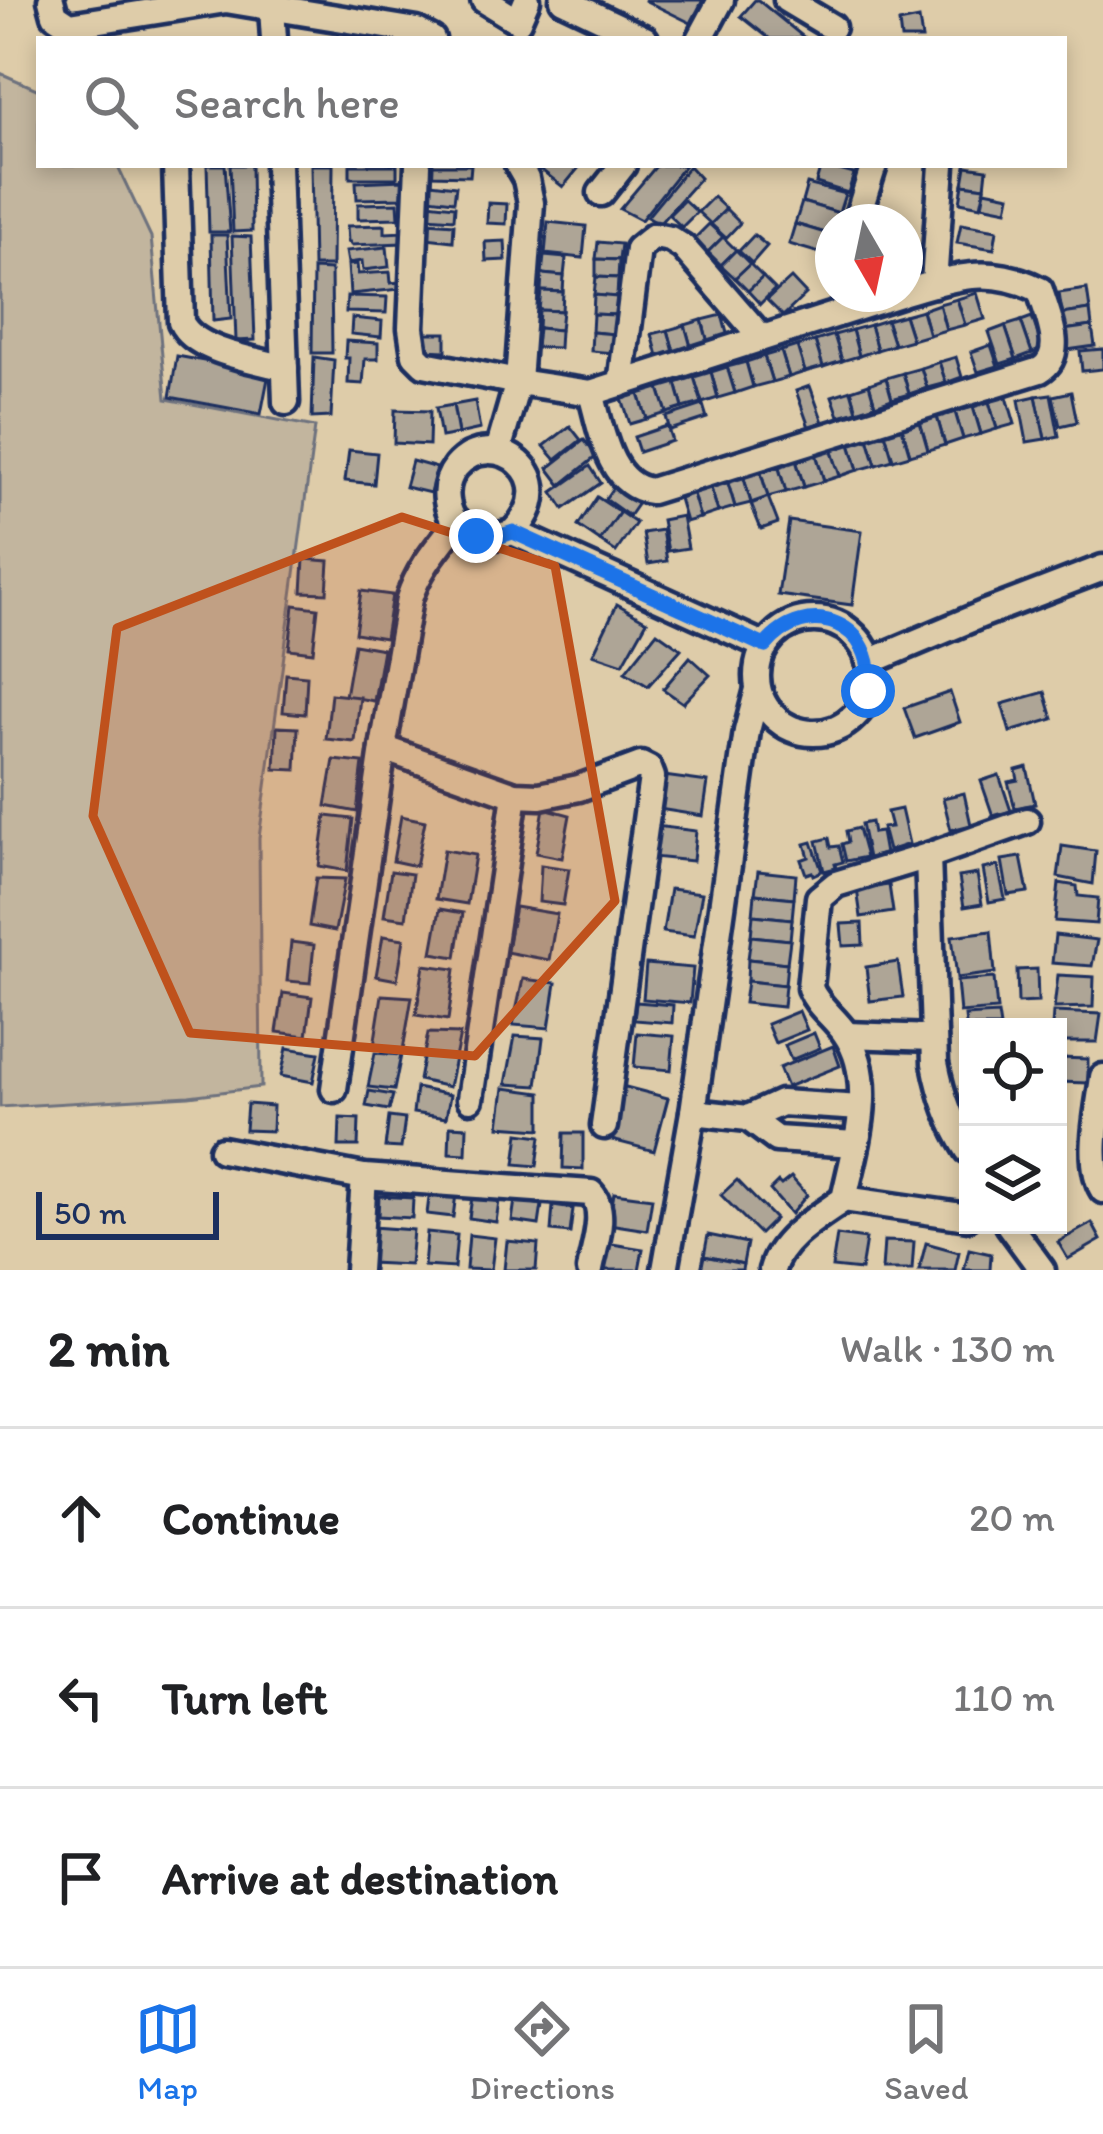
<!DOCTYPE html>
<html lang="en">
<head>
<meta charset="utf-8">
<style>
	:root { --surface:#fff; --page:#f6f6f6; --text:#202124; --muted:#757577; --line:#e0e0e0; --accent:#1a73e8 }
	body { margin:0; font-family:Itim,sans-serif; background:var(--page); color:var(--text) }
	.controls { position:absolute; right:36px; bottom:36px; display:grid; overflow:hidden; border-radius:0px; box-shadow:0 6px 18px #0003 }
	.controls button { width:108px; height:108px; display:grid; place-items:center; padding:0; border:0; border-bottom:3px solid var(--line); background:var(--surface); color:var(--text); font:60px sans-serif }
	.compass { position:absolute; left:815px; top:204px; width:108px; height:108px; border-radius:50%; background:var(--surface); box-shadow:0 6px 18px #0003; rotate:171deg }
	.scale { position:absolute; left:36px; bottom:30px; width:183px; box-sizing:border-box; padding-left:12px; border:6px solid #1b2f5e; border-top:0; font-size:33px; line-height:42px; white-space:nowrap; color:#1b2f5e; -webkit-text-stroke:9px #decca9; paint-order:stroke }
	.stop { position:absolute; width:36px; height:36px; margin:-27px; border:9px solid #1a73e8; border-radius:50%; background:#fff }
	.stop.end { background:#1a73e8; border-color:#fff; box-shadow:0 3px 12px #0008 }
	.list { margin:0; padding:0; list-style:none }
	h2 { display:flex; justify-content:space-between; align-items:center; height:156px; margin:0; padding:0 48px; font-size:51px }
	h2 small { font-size:39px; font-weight:400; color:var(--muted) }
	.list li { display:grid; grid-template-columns:78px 1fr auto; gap:36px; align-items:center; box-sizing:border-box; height:180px; padding:0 48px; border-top:3px solid var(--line) }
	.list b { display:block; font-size:45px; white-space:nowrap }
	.list em { font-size:39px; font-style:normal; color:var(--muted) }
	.icon { flex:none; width:66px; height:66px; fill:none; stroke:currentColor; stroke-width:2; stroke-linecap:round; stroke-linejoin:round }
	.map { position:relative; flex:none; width:1103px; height:1270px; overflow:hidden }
	.search { position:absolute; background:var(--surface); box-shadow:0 6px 18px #0003; left:36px; right:36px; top:36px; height:132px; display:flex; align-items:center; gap:30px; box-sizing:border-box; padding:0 42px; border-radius:0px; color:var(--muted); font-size:45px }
	.sheet { height:696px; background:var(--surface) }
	nav { display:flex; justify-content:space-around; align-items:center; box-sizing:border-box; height:168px; border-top:3px solid var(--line); background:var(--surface); font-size:33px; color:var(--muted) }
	nav a { display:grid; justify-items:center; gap:6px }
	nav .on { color:var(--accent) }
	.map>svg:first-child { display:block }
</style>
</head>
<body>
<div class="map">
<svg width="1103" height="1270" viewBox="0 0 1103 1270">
	<rect width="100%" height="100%" fill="#decca9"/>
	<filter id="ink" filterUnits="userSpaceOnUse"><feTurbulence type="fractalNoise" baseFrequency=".00833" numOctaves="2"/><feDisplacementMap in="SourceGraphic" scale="24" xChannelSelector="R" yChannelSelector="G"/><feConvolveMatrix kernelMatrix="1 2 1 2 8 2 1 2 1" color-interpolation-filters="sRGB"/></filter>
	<g filter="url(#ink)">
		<polygon fill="#c2b59e" stroke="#6e727e" stroke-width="3" points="0,73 39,90 39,165 117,165 151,237 166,399 315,427 259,838 261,1087 189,1096 0,1107"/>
		<g fill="#aea596" stroke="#1b2f5e" stroke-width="3">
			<polygon points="644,0 703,0 691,23"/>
			<polygon points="755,0 758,0 806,39 770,39 741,16"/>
			<polygon points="919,19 922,39 901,39 899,23"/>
			<polygon points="207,165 225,165 230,232 209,232"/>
			<polygon points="230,165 251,165 252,231 233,232"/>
			<polygon points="311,165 333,165 332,266 313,266"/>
			<rect x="350" y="165" width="47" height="13"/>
			<polygon points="432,165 471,165 470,176 432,175"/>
			<polygon points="535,165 581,165 563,187"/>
			<polygon points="657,165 685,165 641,220 620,209"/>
			<polygon points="821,165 854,174 848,193 816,183"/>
			<polygon points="689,166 700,178 659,224 647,217"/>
			<polygon points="966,166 987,169 985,187 963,184"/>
			<polygon points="403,180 403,198 357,199 356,182"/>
			<polygon points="431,183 456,186 454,201 429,198"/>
			<polygon points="807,184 845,194 839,213 802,202"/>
			<polygon points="963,184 985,187 981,206 960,202"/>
			<polygon points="985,190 1010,195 1007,210 982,205"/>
			<polygon points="713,197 726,209 711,224 698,212"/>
			<polygon points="684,200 697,212 682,227 669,215"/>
			<polygon points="802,202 839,213 836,222 833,222 832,235 795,224"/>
			<polygon points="398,203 399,218 358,219 358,204"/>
			<polygon points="428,203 455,206 454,219 427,217"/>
			<polygon points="488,203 507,204 506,224 487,223"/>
			<polygon points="726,209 740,223 726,238 711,224"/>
			<polygon points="427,222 454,224 453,241 426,238"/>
			<polygon points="548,222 586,226 583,258 545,254"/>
			<polygon points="709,224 723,237 708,252 694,239"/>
			<polygon points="795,224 832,235 826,255 789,244"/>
			<polygon points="961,224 997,230 994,249 957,243"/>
			<polygon points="385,225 385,233 404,232 404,243 351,245 350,242 348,242 347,226"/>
			<polygon points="211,235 227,235 231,319 213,321"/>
			<polygon points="754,235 767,246 752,263 739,251"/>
			<polygon points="232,236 251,237 255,340 236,341"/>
			<polygon points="723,237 736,250 721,265 708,252"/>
			<polygon points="505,241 506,260 486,261 485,242"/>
			<polygon points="598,242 621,244 619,260 596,259"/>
			<polygon points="387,247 389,267 363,270 362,261 348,263 346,251"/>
			<polygon points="736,250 750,264 735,278 721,265"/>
			<polygon points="544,256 566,258 564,276 542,274"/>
			<polygon points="596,259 619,260 618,278 596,277"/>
			<polygon points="357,264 358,274 390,272 391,283 400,282 401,289 350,294 348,265"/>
			<polygon points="750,264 763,277 748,291 735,278"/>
			<polygon points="313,269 331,270 332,353 312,353"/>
			<polygon points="542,274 564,276 563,292 541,291"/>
			<polygon points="596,277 618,278 617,297 594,295"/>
			<polygon points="763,277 775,289 760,304 748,291"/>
			<polygon points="791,278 806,294 783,316 767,300"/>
			<polygon points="1087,289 1090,310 1062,314 1059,293"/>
			<polygon points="541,291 563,292 562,311 539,310"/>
			<polygon points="977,293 985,319 965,325 957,299"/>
			<polygon points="594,295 617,297 616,315 593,314"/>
			<polygon points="347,296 387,297 386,313 346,312"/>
			<polygon points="957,299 965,325 946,330 939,304"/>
			<polygon points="939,304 946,330 929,335 922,310"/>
			<polygon points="539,310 562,311 560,330 538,328"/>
			<polygon points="922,310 929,335 912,340 904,315"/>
			<polygon points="1090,310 1092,326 1064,330 1062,314"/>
			<polygon points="593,314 616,315 615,334 592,332"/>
			<polygon points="722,315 728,337 708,343 702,320"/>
			<polygon points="904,315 912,340 894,345 886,320"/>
			<polygon points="1032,317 1043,349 1032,353 1021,321"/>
			<polygon points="352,318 382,321 381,337 351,334"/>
			<polygon points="702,320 708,343 691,347 685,325"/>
			<polygon points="886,320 894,345 877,350 870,325"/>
			<polygon points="1021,321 1032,353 1016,359 1005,326"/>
			<polygon points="685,325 691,347 674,352 668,330"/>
			<polygon points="870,325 877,350 859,356 852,330"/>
			<polygon points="1005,326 1016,359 1000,364 989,332"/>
			<polygon points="1092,326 1095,346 1067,350 1064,330"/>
			<polygon points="538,328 560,330 559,348 536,347"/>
			<polygon points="668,330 674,352 658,356 652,334"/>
			<polygon points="852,330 859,356 842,361 834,335"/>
			<polygon points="592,332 615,334 614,353 591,351"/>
			<polygon points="425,333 446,333 446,351 425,350"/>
			<polygon points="834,335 842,361 823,367 815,341"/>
			<polygon points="346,341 378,343 378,359 365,359 363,384 348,383 349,358 345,358"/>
			<polygon points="815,341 823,367 805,372 797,346"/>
			<polygon points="991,345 998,366 978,372 971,352"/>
			<polygon points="797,346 805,372 789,377 781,351"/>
			<polygon points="1103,349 1103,369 1082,371 1080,351"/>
			<polygon points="781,351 789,377 772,382 764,356"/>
			<polygon points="177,356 269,373 261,414 170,397"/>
			<polygon points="764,356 772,382 753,387 746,362"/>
			<polygon points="314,357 334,360 331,417 312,418"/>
			<polygon points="956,357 962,377 946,383 939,362"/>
			<polygon points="746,362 753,387 735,393 727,367"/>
			<polygon points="939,362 946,383 927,388 921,368"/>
			<polygon points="727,367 735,393 718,398 711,372"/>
			<polygon points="921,368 927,388 909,394 903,373"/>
			<polygon points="711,372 718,398 702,403 694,377"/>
			<polygon points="903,373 909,394 892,399 886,378"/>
			<polygon points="694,377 702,403 683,408 676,383"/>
			<polygon points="886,378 892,399 875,405 869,384"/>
			<polygon points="676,383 683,408 667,413 659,388"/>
			<polygon points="869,384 875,405 857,411 851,390"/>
			<polygon points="810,386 823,422 809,427 796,391"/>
			<polygon points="659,388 667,413 647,419 639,394"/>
			<polygon points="851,390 857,411 839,416 832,396"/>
			<polygon points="1071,392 1077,422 1060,426 1053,396"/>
			<polygon points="639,394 647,419 630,424 622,399"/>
			<polygon points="1051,394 1059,436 1045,439 1036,396"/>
			<polygon points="1036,396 1045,439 1027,442 1019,400"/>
			<polygon points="1007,397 1015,424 997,429 989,402"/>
			<polygon points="475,401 480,429 458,434 453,405"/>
			<polygon points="989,402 997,429 981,434 973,407"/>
			<polygon points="453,405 458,434 441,437 436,408"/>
			<polygon points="703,405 707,418 670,430 666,417"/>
			<polygon points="973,407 981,434 963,439 955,412"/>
			<polygon points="395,410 430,411 429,445 394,443"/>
			<polygon points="955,412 963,439 945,445 937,417"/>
			<polygon points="937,417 945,445 928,450 920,422"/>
			<polygon points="920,422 928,450 910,455 902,428"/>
			<polygon points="570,426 581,440 556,460 544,446"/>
			<polygon points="667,426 672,441 639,452 634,437"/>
			<polygon points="902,428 910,455 893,460 885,433"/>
			<polygon points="885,433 893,460 876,465 868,438"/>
			<polygon points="868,438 876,465 858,470 850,444"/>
			<polygon points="584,440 597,456 561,485 548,468"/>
			<polygon points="850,444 858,470 840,476 831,449"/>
			<polygon points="831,449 840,476 824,481 816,454"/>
			<polygon points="349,450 377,453 374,484 345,481"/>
			<polygon points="816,454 824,481 804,487 796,460"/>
			<polygon points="796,460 804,487 786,492 778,465"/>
			<polygon points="412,461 437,468 430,493 405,487"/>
			<polygon points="778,465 786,492 768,497 760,470"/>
			<polygon points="590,466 601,483 564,509 553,492"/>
			<polygon points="760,470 768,497 751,503 743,475"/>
			<polygon points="743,475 751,503 735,507 727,480"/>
			<polygon points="727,480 735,507 718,512 710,485"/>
			<polygon points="710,485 718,512 700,518 692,491"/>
			<polygon points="614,486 638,503 629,516 605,499"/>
			<polygon points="692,491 700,518 686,522 678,495"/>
			<polygon points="597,497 620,512 600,541 578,526"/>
			<polygon points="768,497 778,523 761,529 751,504"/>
			<polygon points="620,512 636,523 616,552 600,541"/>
			<polygon points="682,516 688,548 668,551 662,520"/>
			<polygon points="789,521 862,531 852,605 778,595"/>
			<polygon points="662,530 667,561 648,564 643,533"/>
			<polygon points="304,559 329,561 327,593 302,592"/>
			<polygon points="361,591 392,595 385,638 355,633"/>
			<polygon points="617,604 647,621 623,664 593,654"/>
			<polygon points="294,605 318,608 313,652 289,649"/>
			<polygon points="657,632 681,649 648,686 625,672"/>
			<polygon points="354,644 383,649 374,701 345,696"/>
			<polygon points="690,657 710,675 683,703 663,689"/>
			<polygon points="286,674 307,676 305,714 283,712"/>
			<polygon points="950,692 960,722 915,738 904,708"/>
			<polygon points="1045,692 1053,719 1010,732 1002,704"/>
			<polygon points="331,694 360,697 355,742 326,739"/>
			<polygon points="277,727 298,728 296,770 275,769"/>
			<polygon points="334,760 363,763 357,812 326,806"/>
			<polygon points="1027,767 1035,804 1015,808 1008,782 1018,780 1016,770"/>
			<polygon points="999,775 1011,811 993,816 981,781"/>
			<polygon points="664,776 708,782 703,816 659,809"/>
			<polygon points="964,793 971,825 951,830 943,798"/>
			<polygon points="544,808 570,815 562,858 536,853"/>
			<polygon points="901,809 909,844 888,851 882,828 891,827 887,812"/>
			<polygon points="326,816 353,819 347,871 319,866"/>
			<polygon points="401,816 425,821 416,866 393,861"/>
			<polygon points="871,822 873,833 881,832 885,854 868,858 861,824"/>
			<polygon points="655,826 696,831 693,861 652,857"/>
			<polygon points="858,828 866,857 846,861 842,844 848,842 846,831"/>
			<polygon points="829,838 831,847 839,846 843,862 835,864 836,868 824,871 817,841"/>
			<polygon points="812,842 822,871 813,875 812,872 806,874 801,860 809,857 805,844"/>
			<polygon points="1062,846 1096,851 1093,884 1058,877"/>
			<polygon points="444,850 475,855 467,904 436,899"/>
			<polygon points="1021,857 1028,892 1008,895 1002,860"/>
			<polygon points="541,865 569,869 563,905 539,902"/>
			<polygon points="998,866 1005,899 989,902 983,869"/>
			<polygon points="391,871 412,874 406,919 384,916"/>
			<polygon points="758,871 796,875 794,898 755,894"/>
			<polygon points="977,874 982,904 964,907 959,877"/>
			<polygon points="316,878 345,879 335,931 309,926"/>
			<polygon points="1059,883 1077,886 1078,896 1098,898 1096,924 1055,921"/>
			<polygon points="889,885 893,912 861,917 857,889"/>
			<polygon points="670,889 702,893 694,936 663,932"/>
			<polygon points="755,894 794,898 792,919 753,915"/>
			<polygon points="515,907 557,914 549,960 506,952"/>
			<polygon points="440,909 463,913 456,957 432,953"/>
			<polygon points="753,915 792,919 790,940 751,936"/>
			<polygon points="862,923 863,945 843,946 841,924"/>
			<polygon points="991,931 995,973 957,978 952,936"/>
			<polygon points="1055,935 1097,940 1092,966 1052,963"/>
			<polygon points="383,936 404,939 397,980 376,976"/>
			<polygon points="751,936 790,940 787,963 748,959"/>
			<polygon points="291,942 314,945 310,983 287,981"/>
			<polygon points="748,959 787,963 785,985 747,981"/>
			<polygon points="898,962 903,997 870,1001 866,967"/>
			<polygon points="646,964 693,968 690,1003 643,999"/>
			<polygon points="424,965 455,969 448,1020 416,1015"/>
			<polygon points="1037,969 1038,1002 1018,1003 1017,970"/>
			<polygon points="1058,975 1094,977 1093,1007 1054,1008"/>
			<polygon points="994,978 997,1010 960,1013 957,981"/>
			<polygon points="523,979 556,983 549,1028 513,1025"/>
			<polygon points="747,981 785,985 783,1007 744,1003"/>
			<polygon points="283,993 312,997 307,1036 277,1032"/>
			<polygon points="382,995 412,997 403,1050 374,1046"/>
			<polygon points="636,1002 673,1005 672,1023 634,1020"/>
			<polygon points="799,1011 807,1030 775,1043 767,1024"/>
			<polygon points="1053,1012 1101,1014 1097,1042 1058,1042 1058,1027 1052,1027"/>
			<polygon points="998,1014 1000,1027 968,1027 968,1043 965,1016"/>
			<polygon points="428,1033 460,1034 449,1087 419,1080"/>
			<polygon points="637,1033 674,1036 671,1070 634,1067"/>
			<polygon points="814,1033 820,1048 791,1060 785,1045"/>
			<polygon points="515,1036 543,1038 537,1086 506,1084"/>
			<polygon points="833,1046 840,1066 787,1087 779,1068"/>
			<polygon points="287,1048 319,1053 313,1082 281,1076"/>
			<polygon points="375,1053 401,1055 394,1090 368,1087"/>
			<polygon points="1058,1058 1088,1059 1088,1083 1058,1082"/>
			<polygon points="618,1085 668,1098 654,1151 604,1138"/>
			<polygon points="416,1088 450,1095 446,1118 413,1113"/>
			<polygon points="504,1088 541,1093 541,1129 499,1126"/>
			<polygon points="369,1091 393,1095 389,1110 366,1106"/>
			<polygon points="247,1104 273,1106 272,1131 245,1130"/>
			<polygon points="389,1117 405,1119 401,1148 385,1147"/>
			<polygon points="340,1118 359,1119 358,1146 339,1146"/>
			<polygon points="450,1126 467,1127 466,1154 449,1153"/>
			<polygon points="519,1133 541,1136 537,1166 515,1164"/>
			<polygon points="564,1133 583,1133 583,1169 563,1168"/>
			<polygon points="791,1177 807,1195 791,1214 770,1190 778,1182 781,1185"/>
			<polygon points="737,1180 775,1219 760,1234 721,1195"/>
			<polygon points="430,1190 456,1194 453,1217 427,1214"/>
			<polygon points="614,1193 652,1198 647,1230 609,1224"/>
			<polygon points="379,1196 413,1198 412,1218 378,1216"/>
			<polygon points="472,1197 499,1201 496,1222 469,1218"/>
			<polygon points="515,1200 542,1205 539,1225 512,1221"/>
			<polygon points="553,1206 573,1209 570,1233 551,1231"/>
			<polygon points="1092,1223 1101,1240 1068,1259 1058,1242"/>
			<polygon points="372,1227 413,1230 410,1265 369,1263"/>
			<polygon points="427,1232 457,1235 454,1268 424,1266"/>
			<polygon points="469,1235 495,1238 491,1270 466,1269"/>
			<polygon points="708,1235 747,1243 743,1264 704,1256"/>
			<polygon points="837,1235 866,1239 861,1270 832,1267"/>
			<polygon points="507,1241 538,1244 536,1270 504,1270"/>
			<polygon points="884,1241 914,1242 912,1270 882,1270"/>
			<polygon points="606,1243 643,1249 639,1270 602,1270"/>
			<polygon points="926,1243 959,1252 955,1270 919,1270"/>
			<polygon points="969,1249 991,1254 990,1270 964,1270"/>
			<polygon points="704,1256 743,1264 742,1270 701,1270"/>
		</g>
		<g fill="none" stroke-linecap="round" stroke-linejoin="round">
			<defs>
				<g id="minor">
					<polyline points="51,0 55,15 70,25 226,0 417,31 432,39"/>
					<polyline points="484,0 518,21 527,0"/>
					<polyline points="563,0 645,39"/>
					<polyline points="787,0 832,27"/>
					<polyline points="272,8 274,39"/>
					<polyline points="700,39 721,0"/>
					<path d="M176 165 181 322C195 352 254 359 285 368"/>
					<polyline points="278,165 286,402"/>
					<polyline points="418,165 411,328 415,355 424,364 518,382 531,203 526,179 518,165"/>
					<polyline points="601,193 623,165"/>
					<polyline points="856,222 874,165"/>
					<polyline points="934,284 942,165"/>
					<polyline points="621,384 638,249 654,236 670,239 683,247 762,338"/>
					<path d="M591 393C601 427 608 486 651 491L1040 370C1067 354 1047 315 1040 290 991 265 956 277 905 292"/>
					<polyline points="498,451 518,382 591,393 900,294"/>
					<path d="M513 532C568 476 492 424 456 467 448 477 445 488 447 501 453 537 484 542 513 532L765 646"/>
					<circle cx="814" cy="676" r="57"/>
					<polyline points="869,662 983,614 1103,568"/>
					<path d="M383 748 409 599C419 568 437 548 457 522"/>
					<path d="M928 856 935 1063C941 1095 950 1122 968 1150"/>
					<polyline points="847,1035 934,1038"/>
					<path d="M1103 1077C1099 1109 1086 1162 1103 1190"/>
					<polyline points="334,1089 383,748 515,795 540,796 579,788 641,765 649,769 652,777 604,1126"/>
					<polyline points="470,1099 515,795"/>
					<polyline points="693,1112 748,1118 776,1139 855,1144"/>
					<polyline points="748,1118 781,1103 861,1108"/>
					<path d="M222 1150 364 1177 591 1193C608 1211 594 1247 590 1270"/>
					<polyline points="844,1199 968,1217"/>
					<polyline points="1009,1225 1042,1270"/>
					<polyline points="358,1270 364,1177"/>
					<polyline points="665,1270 693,1112 747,731 758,689"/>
					<path d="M772 1270C780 1238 819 1217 844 1199 855 1148 878 1080 845 1033 834 1017 817 1006 810 988L819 898 836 884 928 856 1027 821"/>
				</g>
			</defs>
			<use href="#minor" stroke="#1b2f5e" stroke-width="33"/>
			<use href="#minor" stroke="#decca9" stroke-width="24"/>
		</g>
	</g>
	<g fill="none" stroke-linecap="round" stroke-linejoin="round" filter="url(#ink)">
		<path stroke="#1a73e8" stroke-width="15" d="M476 536 495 538 513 532 765 646C807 594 880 624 868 691"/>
	</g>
	<path fill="#bf511c" fill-opacity="0.2" stroke="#bf511c" stroke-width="9" stroke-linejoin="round" d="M402 517 555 566 615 901 475 1056 190 1033 93 816 117 628Z"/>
</svg>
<div class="controls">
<button><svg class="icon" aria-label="locate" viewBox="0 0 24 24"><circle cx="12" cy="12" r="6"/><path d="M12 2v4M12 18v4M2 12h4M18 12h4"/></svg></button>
<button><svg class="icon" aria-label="layers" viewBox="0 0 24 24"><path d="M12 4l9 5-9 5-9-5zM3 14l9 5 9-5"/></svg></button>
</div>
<svg class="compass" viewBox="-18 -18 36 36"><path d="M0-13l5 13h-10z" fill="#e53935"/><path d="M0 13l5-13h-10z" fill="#757577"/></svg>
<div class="scale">50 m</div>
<div class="stop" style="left:868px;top:691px"></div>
<div class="stop end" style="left:476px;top:536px"></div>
<div class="search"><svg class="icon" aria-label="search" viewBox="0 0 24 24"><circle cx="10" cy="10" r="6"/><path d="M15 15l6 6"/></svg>Search here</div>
</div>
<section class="sheet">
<h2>2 min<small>Walk · 130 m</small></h2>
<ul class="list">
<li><svg class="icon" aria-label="ahead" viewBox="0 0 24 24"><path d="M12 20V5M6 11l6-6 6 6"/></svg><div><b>Continue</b></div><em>20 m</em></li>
<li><svg class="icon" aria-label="left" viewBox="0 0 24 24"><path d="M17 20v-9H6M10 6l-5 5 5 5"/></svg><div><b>Turn left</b></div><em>110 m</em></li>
<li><svg class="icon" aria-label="arrive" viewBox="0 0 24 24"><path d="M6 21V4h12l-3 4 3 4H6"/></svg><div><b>Arrive at destination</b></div></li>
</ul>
</section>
<nav>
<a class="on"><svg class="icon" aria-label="map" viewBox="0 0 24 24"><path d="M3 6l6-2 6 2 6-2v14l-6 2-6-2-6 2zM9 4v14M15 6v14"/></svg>Map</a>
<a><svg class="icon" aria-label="directions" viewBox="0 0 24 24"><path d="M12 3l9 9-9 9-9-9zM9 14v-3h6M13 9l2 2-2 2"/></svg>Directions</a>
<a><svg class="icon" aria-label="saved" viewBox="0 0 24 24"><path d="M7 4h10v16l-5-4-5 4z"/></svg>Saved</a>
</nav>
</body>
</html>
